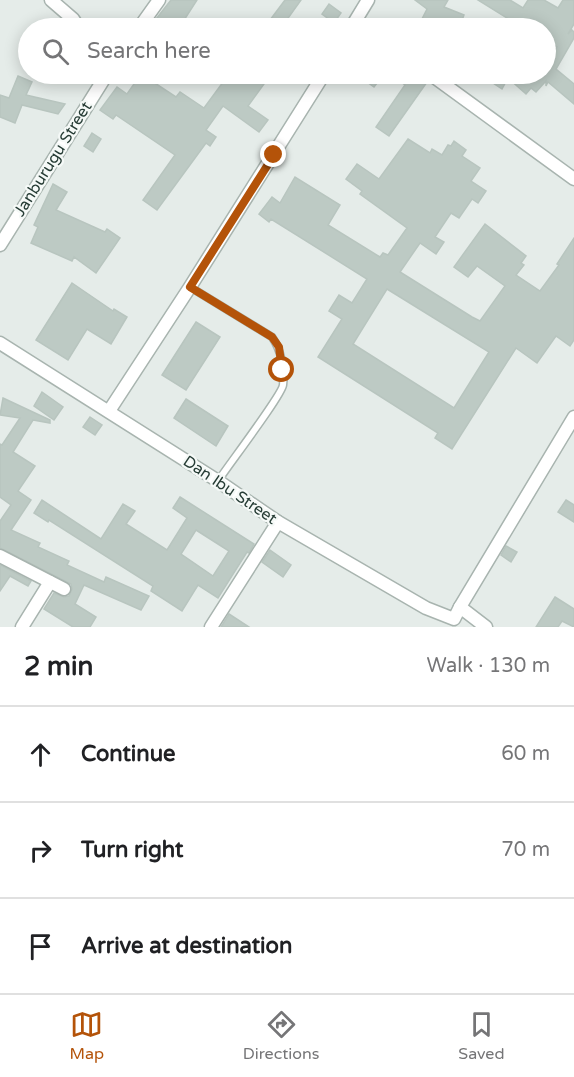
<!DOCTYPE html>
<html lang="en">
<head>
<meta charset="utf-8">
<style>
	:root { --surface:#fff; --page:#f2f2f2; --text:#202124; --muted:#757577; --line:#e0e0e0; --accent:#b45309 }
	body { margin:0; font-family:"Varela Round",sans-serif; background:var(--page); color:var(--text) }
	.stop { position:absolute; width:18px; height:18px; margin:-14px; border:4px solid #b45309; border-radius:50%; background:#fff }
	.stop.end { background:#b45309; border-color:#fff; box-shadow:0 2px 6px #0008 }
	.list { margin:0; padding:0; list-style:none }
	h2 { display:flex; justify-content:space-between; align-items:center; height:78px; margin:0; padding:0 24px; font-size:26px }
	h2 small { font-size:20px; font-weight:400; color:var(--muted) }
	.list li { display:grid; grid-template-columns:39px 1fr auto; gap:18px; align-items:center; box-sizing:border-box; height:96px; padding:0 24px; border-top:2px solid var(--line) }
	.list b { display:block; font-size:22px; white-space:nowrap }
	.list em { font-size:20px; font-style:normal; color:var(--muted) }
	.icon { flex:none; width:33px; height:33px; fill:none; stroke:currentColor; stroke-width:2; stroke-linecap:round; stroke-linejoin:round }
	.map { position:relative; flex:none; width:574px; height:627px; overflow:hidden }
	.search { position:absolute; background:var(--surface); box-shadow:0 3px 15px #0003; left:18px; right:18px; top:18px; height:66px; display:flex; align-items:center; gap:15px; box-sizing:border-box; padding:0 21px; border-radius:33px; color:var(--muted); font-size:22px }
	.sheet { height:366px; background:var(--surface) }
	nav { display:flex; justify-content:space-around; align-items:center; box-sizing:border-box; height:84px; border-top:2px solid var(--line); background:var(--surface); font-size:16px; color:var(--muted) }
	nav a { display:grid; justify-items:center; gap:3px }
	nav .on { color:var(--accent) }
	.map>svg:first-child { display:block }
</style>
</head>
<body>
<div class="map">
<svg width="574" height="627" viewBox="0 0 574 627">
	<rect width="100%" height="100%" fill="#e5ece9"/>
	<g fill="#bdcac4" stroke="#b8c5bf" stroke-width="1.5" fill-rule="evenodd">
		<polygon points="171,0 197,0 179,28 149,28"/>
		<polygon points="285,0 301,0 281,28 264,28"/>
		<polygon points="415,0 448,0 444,7 464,15 459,28 440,28 422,19 427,9"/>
		<polygon points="478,0 510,0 523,8 528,0 544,0 558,8 563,0 574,0 574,24 568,34 572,30 574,32 574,38 556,69 574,84 574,104 548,82 546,86 546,81 536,92 531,88 526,94 508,78 502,89 490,81 495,74 546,74 546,60 557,47 546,40 546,28 523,28"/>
		<polygon points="329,4 341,13 334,23 322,14"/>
		<polygon points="141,74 176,97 180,92 204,108 229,74 249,74 264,84 248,106 268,120 259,132 223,106 206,130 216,137 210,146 206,143 157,210 143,200 175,155 116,115 113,119 100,110 117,87 127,94"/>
		<polygon points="356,74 384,74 374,87"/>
		<polygon points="390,74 419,74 427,82 389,136 376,127 405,85"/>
		<polygon points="18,76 32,82 26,95 65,104 58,114 22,105 15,123 0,117 0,95 9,98"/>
		<polygon points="92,133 101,139 93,152 84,146"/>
		<path d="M408 139 430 153 432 149 442 155 448 145 451 146 454 141 466 150 462 156 480 168 471 181 486 191 478 203 472 199 459 218 451 213 435 237 444 242 436 254 420 243 400 272 472 317 480 321 505 286 477 266 468 277 454 267 485 224 526 256 521 263 524 265 516 275 540 291 559 265 557 264 574 238V340L570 346 556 336 537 363 516 348 452 449 435 438 438 433 318 357 342 319 329 311 339 295 352 303 367 279 271 219 269 222 259 214 272 197 280 203 295 177 340 205 328 225 380 257 383 253 388 255 407 228 360 194 362 191 346 179 357 164 379 179ZM387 289 489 352 454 408 353 344Z"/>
		<polygon points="53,184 67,192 56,210 105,232 107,229 120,238 96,273 74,257 72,261 31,243 38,227 34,225"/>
		<polygon points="72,283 113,311 114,309 127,317 111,344 87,329 68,360 36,340"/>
		<polygon points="196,322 220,337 186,390 162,375"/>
		<polygon points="42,392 63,407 54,420 34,406"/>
		<polygon points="3,398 50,420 50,423 33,420 13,452 35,466 18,491 31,500 11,530 40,543 38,547 69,561 67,565 104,582 106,577 149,596 141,610 84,585 75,604 96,617 90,627 73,627 44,609 54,593 64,597 69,596 72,589 71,584 0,548 0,521 11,505 0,497 0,444 2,445 20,418 0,415"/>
		<polygon points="186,399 228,426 216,446 174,418"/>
		<polygon points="90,417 102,425 95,435 83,427"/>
		<path d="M180 497 254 544 249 553 247 552 218 598 198 585 182 611 151 591 153 586 49 520 48 522 34 513 42 500 101 539 123 504 135 511 126 524 167 550 187 518 173 508ZM196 530 229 551 213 576 181 554Z"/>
		<polygon points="566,500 574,505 574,522 558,512"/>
		<polygon points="506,546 517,552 511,562 501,555"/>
		<polygon points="270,550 291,565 283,577 262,562"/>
		<polygon points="0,565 31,581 28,586 10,576 0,591"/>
		<polygon points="555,597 574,609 574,627 562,621 558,627 536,627"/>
		<polygon points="229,614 249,627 221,627"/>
	</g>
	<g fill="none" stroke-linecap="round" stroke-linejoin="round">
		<defs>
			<path id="service" d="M190 287 272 337C281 350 285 369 283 385 282 395 227 467 218 481"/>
			<g id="minor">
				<polyline points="51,0 73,19 79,28"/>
				<polyline points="139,28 159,0"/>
				<polyline points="362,28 354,23 368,0"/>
				<polyline points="430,74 574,179"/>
				<polyline points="0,245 107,74"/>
				<polyline points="0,343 218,481 278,522 426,608 454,619 460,607 574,417"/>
				<polyline points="109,411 190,287 324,74"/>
				<polyline points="0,556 64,589"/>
				<polyline points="460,607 486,627"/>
				<polyline points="22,627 50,582"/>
				<polyline points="211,627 278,522"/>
			</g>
		</defs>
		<use href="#service" stroke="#a8b4af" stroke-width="9"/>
		<use href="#minor" stroke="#a8b4af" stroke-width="15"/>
		<use href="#service" stroke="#fff" stroke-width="6"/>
		<use href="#minor" stroke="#fff" stroke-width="12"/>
	</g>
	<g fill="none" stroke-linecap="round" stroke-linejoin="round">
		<polyline stroke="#b45309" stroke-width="8" points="274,155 190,287 272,337 279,347 282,370"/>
	</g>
	<g text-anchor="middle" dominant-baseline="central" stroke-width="4.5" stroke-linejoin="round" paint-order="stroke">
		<g font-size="16" fill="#263c35" stroke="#f5f9f7">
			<text transform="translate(53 159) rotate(-58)">Janburugu Street</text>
			<text transform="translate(230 490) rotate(34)">Dan Ibu Street</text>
		</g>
	</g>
</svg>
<div class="stop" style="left:282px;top:370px"></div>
<div class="stop end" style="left:274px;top:155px"></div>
<div class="search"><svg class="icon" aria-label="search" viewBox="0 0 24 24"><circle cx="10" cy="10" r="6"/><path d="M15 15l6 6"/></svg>Search here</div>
</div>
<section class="sheet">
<h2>2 min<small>Walk · 130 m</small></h2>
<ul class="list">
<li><svg class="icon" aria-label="ahead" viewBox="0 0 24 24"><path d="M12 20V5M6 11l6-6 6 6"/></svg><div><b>Continue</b></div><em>60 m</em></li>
<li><svg class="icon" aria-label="right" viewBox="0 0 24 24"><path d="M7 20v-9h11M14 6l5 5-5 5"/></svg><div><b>Turn right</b></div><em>70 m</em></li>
<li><svg class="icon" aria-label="arrive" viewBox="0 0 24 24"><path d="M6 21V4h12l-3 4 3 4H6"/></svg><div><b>Arrive at destination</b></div></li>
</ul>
</section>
<nav>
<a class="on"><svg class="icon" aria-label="map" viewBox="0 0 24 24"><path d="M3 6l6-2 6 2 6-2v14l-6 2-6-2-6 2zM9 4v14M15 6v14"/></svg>Map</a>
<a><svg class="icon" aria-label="directions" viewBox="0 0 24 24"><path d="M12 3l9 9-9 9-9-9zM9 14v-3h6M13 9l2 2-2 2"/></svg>Directions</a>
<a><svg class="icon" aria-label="saved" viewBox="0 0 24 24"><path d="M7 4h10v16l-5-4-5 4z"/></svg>Saved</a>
</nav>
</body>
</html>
